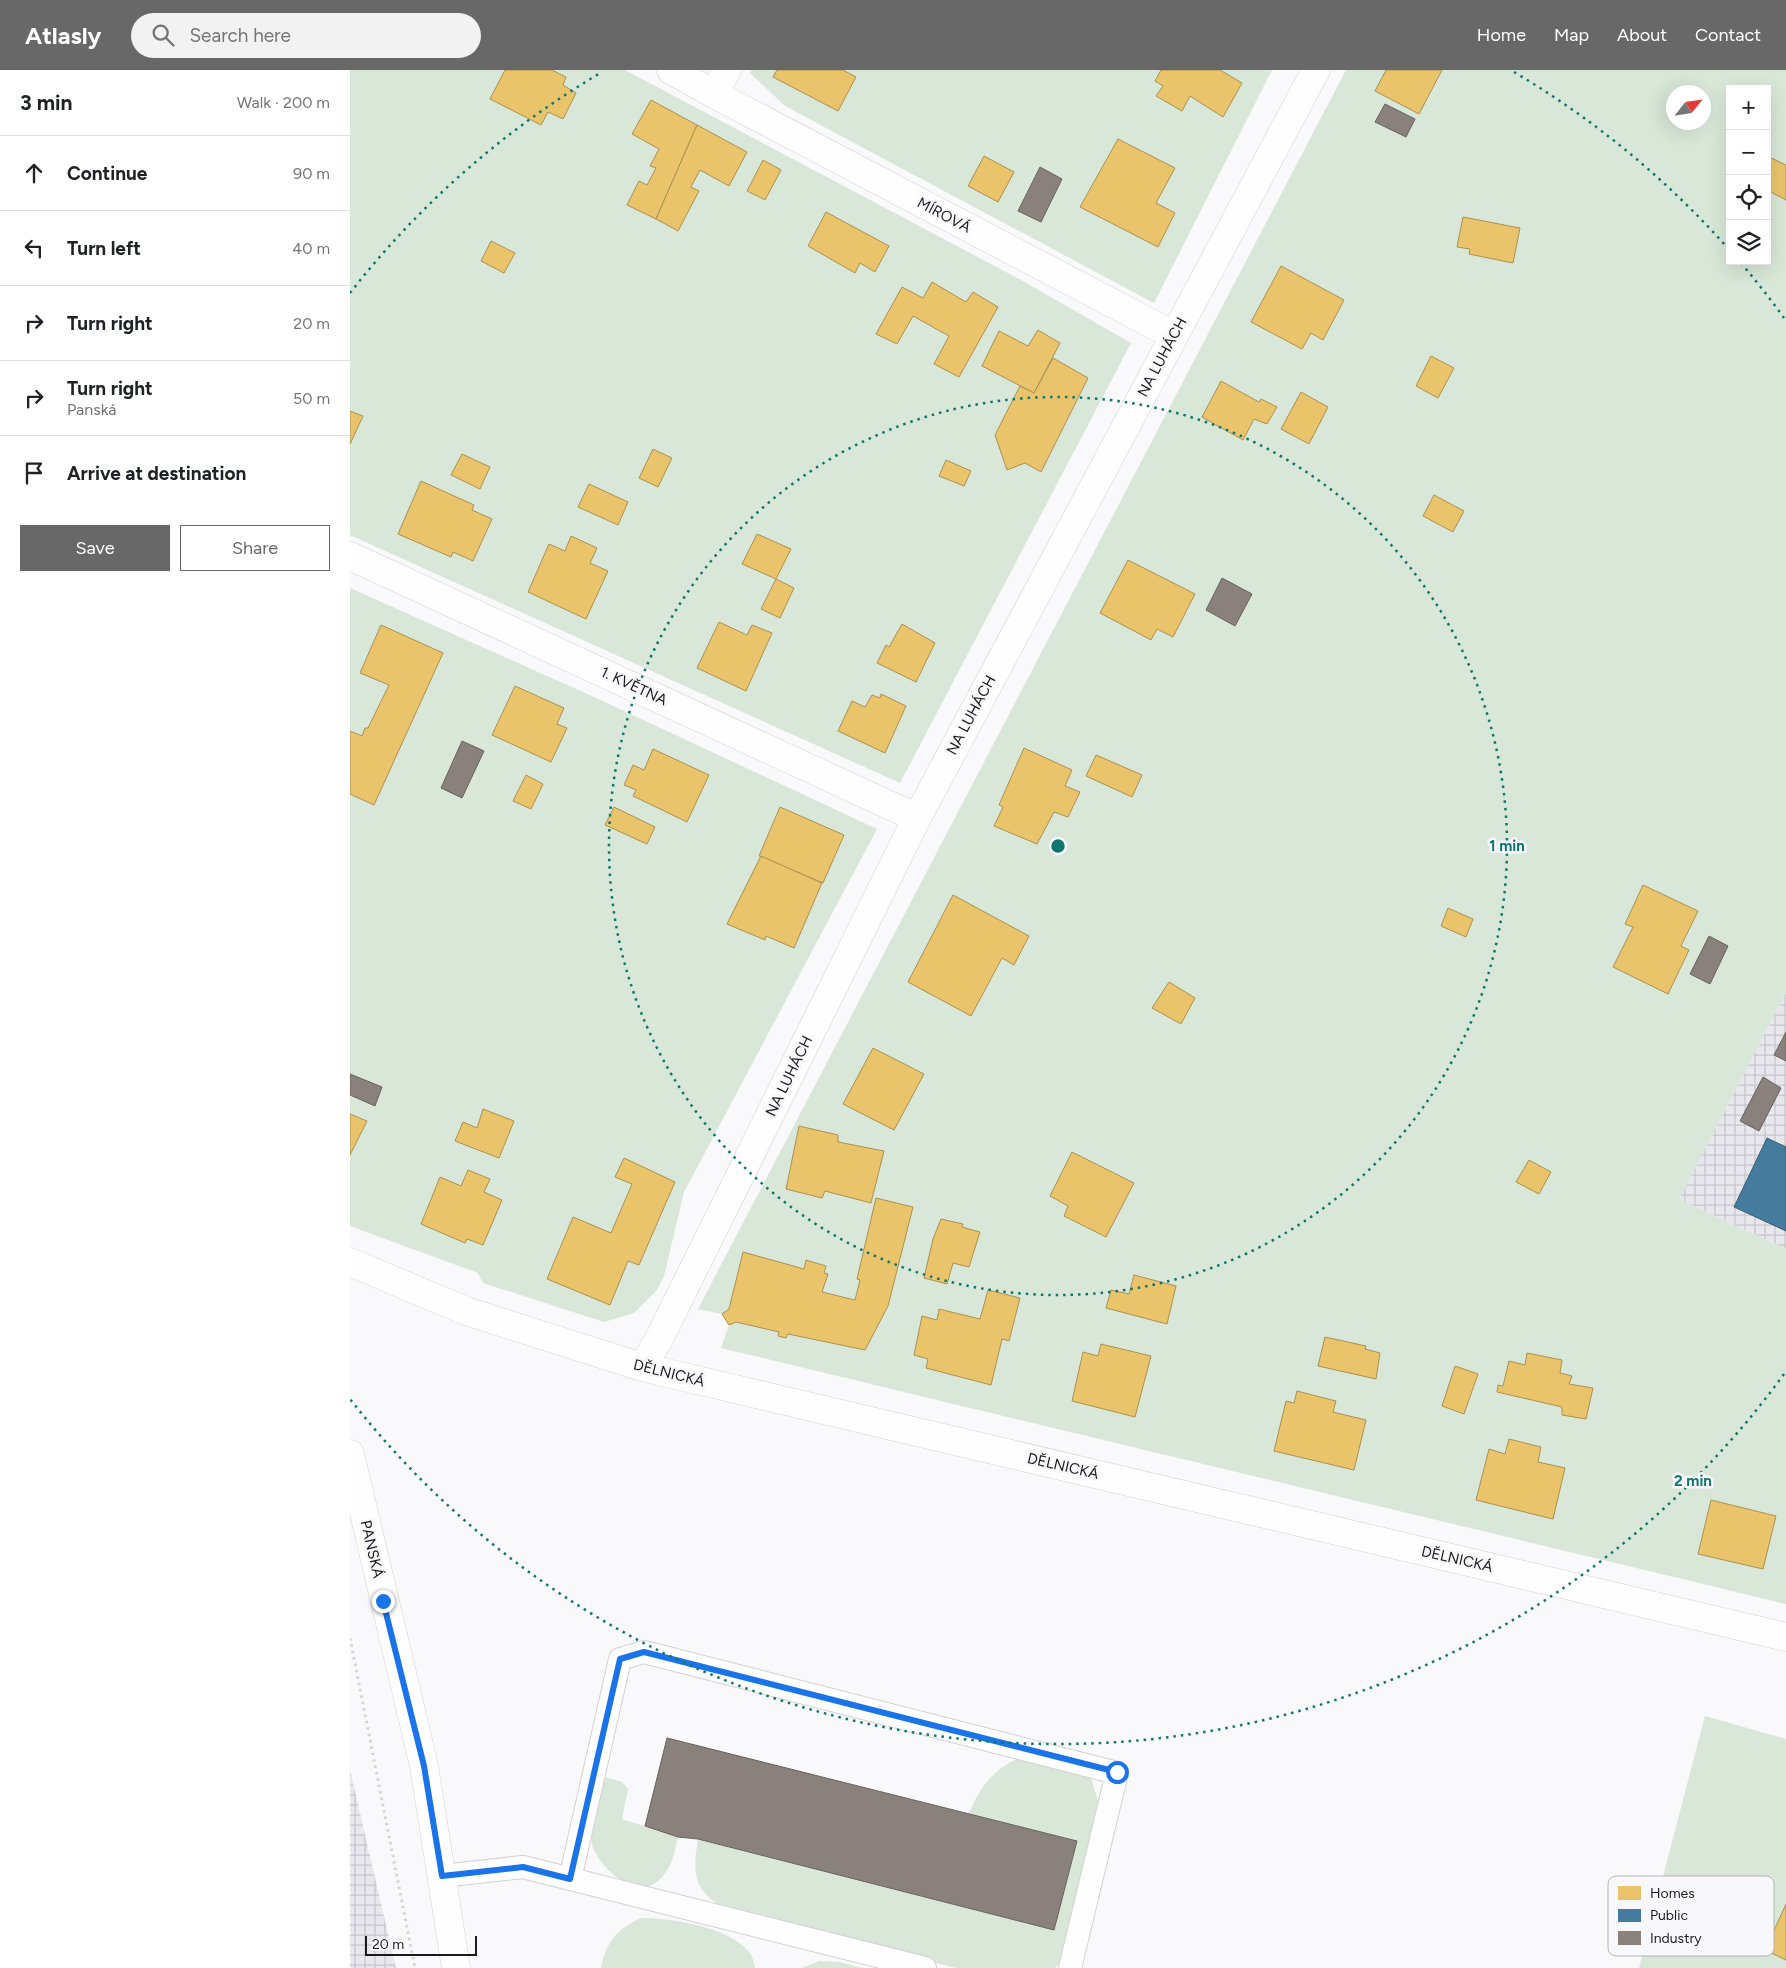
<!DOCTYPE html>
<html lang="en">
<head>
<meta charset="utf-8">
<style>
	:root { --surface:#fff; --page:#f2f2f2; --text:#202124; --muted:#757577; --line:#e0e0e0; --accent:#686869 }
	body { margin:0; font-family:Figtree,sans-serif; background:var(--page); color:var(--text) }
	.controls { position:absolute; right:15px; top:15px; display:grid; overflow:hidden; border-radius:0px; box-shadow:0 5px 20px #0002 }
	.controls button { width:45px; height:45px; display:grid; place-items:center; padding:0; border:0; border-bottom:1px solid var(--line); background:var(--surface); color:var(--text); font:25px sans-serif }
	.compass { position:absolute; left:1316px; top:15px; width:45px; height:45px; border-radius:50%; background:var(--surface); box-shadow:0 5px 20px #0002; rotate:60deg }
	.scale { position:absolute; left:15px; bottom:12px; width:112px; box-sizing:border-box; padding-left:5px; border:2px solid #1a1a1b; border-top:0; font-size:14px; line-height:18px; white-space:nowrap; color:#1a1a1b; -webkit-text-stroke:4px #f8f7fb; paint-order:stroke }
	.stop { position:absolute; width:15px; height:15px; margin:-11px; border:4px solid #1a73e8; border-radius:50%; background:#fff }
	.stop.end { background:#1a73e8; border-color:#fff; box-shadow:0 1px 5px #0008 }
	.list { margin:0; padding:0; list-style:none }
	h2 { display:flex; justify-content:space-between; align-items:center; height:65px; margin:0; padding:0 20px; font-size:21px }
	h2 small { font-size:16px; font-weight:400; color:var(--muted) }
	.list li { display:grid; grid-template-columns:32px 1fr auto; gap:15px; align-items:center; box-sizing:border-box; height:75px; padding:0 20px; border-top:1px solid var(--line) }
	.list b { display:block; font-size:19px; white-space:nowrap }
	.list p { margin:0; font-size:16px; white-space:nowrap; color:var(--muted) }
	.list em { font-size:16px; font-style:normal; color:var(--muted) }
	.actions { display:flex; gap:10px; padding:15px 20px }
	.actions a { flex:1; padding:11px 0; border:1px solid var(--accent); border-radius:0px; text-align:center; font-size:18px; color:var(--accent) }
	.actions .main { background:var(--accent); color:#fff }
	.icon { flex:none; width:28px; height:28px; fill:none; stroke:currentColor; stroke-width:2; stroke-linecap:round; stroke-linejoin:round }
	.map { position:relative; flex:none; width:1436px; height:1898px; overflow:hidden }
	header { display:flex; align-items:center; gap:30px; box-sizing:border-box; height:70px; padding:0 25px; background:var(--accent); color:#fff }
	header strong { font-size:24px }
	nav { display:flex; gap:28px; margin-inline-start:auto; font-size:18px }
	.search { width:350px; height:45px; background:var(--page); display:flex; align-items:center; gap:12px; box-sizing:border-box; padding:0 18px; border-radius:28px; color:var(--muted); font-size:19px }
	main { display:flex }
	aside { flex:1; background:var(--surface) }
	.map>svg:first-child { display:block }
</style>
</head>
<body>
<header>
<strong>Atlasly</strong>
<div class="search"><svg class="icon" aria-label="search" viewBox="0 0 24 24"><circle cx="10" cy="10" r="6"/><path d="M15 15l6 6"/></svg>Search here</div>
<nav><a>Home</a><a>Map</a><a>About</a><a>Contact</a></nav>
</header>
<main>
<aside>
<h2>3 min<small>Walk · 200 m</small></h2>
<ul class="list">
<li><svg class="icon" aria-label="ahead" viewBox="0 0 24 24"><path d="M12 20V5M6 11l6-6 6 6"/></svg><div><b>Continue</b></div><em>90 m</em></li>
<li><svg class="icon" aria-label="left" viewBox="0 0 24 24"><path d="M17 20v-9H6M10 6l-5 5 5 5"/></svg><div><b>Turn left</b></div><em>40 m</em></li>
<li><svg class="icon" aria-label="right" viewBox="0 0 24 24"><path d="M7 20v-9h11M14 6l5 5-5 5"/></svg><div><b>Turn right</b></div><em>20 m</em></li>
<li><svg class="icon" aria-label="right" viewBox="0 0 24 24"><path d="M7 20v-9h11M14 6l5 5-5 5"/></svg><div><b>Turn right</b><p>Panská</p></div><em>50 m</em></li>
<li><svg class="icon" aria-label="arrive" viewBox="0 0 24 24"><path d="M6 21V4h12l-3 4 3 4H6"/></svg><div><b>Arrive at destination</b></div></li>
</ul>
<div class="actions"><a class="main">Save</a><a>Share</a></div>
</aside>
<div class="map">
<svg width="1436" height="1898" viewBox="0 0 1436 1898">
	<defs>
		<pattern id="industrial-grid" width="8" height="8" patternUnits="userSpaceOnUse" patternTransform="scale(1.25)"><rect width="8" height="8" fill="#e9e7ee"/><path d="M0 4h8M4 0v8" fill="none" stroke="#c7c6cc"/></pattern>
	</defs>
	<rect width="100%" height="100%" fill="#f9f8fa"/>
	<g fill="url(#industrial-grid)">
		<polygon points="1436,923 1436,1179 1329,1129"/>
		<polygon points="0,1700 46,1898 0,1898"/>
	</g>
	<g fill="#d8e7d8" fill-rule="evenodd">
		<polygon points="0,0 275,0 671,210 781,273 550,713 0,465"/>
		<polygon points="401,0 922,0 804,233 435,36 400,3"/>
		<path d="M996 0H1436V923L1329 1129 1436 1179V1534L371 1278 379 1255 372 1244 348 1239ZM1380 19H1417V191H1380ZM1324 22H1354V52H1324Z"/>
		<polygon points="0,518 244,627 527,759 334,1122 314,1206 307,1220 284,1243 254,1252 133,1213 128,1203 0,1156"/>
		<polygon points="1355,1646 1436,1669 1436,1898 1289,1898"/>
		<path d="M668 1688 710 1690 741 1708 751 1741 714 1890 705 1898H606L385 1843C346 1825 341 1810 348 1769L704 1860 727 1771 619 1744C630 1717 641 1702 668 1688Z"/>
		<path d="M254 1707 272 1712 278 1719 272 1749 328 1767C324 1784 322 1799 308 1811 284 1832 242 1792 241 1768 240 1748 249 1726 254 1707Z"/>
		<path d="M291 1848C322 1848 380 1857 400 1883 403 1887 404 1893 405 1898H251C257 1871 266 1860 291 1848Z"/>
		<polygon points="469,1891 490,1892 512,1898 452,1898"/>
	</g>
	<g fill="#e9c46a" stroke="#ab9152">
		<polygon points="155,0 202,0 216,7 213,15 226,23 213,49 198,42 191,55 140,29"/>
		<polygon points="427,0 493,0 506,7 488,41 423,7"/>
		<polygon points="811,0 870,0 892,13 873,47 840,26 832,41 806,26 813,16 805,11"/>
		<polygon points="1036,0 1092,0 1069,44 1025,21"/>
		<polygon points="301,30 347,55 306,149 277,135 289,111 297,115 306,98 300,96 309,79 282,64"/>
		<polygon points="347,55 397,82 379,116 350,100 341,117 349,121 328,161 306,149"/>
		<polygon points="768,69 825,98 806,133 825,143 808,177 730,137"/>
		<polygon points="634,86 664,102 648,132 618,116"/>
		<polygon points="1417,86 1436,95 1436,130 1417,120"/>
		<polygon points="413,90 431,100 415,130 397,121"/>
		<polygon points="476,142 539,176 525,202 510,193 505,203 458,176"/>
		<polygon points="1113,147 1170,158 1163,193 1119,184 1120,179 1107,177"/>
		<polygon points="141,171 165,183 154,203 131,191"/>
		<polygon points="931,196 994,230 973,270 961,263 952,279 901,252"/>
		<polygon points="582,212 616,232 623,222 648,237 609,307 584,294 599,266 563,246 547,274 526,264 552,217 573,228"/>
		<polygon points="688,260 710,273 684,323 632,296 649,261 678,276"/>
		<polygon points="1081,286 1104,298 1088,328 1066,316"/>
		<polygon points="703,288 738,308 691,402 675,393 657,400 645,365 670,316 684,323"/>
		<polygon points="871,311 909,332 911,329 927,337 917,354 904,349 893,370 852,347"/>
		<polygon points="951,322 978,337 959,374 931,359"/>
		<polygon points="0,341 13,346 0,374"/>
		<polygon points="303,379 322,388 308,417 289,408"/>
		<polygon points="112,384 140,397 130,419 101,405"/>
		<polygon points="596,390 621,401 614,416 589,406"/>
		<polygon points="71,411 124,435 122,440 142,449 123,491 103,482 101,487 48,464"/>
		<polygon points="239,414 278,432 268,455 228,437"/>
		<polygon points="1084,425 1114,441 1103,462 1073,446"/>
		<polygon points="407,464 441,479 426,509 392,494"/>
		<polygon points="221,466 247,478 240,493 258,501 236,549 178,522 199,474 215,481"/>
		<polygon points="778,490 845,524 823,567 807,559 801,570 750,543"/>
		<polygon points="426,509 444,518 430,548 411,539"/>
		<polygon points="369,552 397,565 402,555 422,563 396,621 347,598"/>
		<polygon points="552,554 585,573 566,612 527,593 536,575 539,577"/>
		<polygon points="31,555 93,583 24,735 0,724 0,661 12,666 15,658 18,658 39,615 10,603"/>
		<polygon points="165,616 214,638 207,654 217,658 201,692 142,665"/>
		<polygon points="531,624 556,636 535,683 488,661 502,631 515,637 522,625 530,628"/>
		<polygon points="674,678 722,700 715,716 730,722 718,747 704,742 687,774 644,756 653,737 649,735"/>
		<polygon points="303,679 359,705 337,752 283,726 286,720 274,715 283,695 294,700"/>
		<polygon points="746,685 792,705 782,727 736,706"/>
		<polygon points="176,705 193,714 181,739 163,731"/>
		<polygon points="264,737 305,757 297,774 255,755"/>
		<polygon points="430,737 494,765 473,813 409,786"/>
		<polygon points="411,786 472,813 444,878 416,866 415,870 377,854"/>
		<polygon points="1293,815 1348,841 1331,876 1339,880 1318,924 1263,897 1283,857 1275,854"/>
		<polygon points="603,825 679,866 664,895 652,888 621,946 558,912"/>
		<polygon points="1098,838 1123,849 1116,867 1091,856"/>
		<polygon points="819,912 845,928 831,954 802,938"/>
		<polygon points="523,978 574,1004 544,1060 493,1034"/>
		<polygon points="133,1039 164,1051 149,1088 105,1071 113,1052 127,1058"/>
		<polygon points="0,1044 17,1051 0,1085"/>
		<polygon points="449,1056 488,1065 488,1072 534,1081 521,1133 475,1121 472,1128 436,1119"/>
		<polygon points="722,1082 784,1113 756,1167 714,1146 718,1136 700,1126"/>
		<polygon points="274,1088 325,1112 289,1195 278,1191 260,1235 197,1209 223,1147 261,1163 282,1114 265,1107"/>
		<polygon points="1179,1090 1201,1102 1189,1124 1166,1112"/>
		<polygon points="118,1100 140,1109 134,1122 152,1130 133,1175 117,1169 115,1173 71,1154 90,1107 111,1116"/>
		<polygon points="526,1128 563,1137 538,1236 515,1280 438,1264 436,1268 428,1266 429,1262 386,1252 379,1255 372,1244 379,1239 393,1182 454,1199 456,1190 476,1196 474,1203 478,1204 472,1222 505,1230 510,1210 507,1209"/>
		<polygon points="591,1149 613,1154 612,1157 630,1162 619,1197 603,1193 597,1214 574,1208 583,1169"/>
		<polygon points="784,1205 826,1216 817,1254 756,1238 761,1220 779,1224"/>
		<polygon points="638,1220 670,1228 659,1271 652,1269 641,1315 576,1298 578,1289 564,1285 572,1246 587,1250 589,1239 630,1249"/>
		<polygon points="975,1267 1016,1276 1015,1279 1030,1283 1026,1309 968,1296"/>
		<polygon points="751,1274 801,1286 785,1347 722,1331 733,1282 748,1286"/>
		<polygon points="1177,1283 1212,1290 1210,1303 1222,1306 1219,1314 1243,1318 1236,1349 1212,1345 1212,1337 1147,1322 1148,1315 1153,1316 1159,1291 1175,1295"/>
		<polygon points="1105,1296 1128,1304 1114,1344 1092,1336"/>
		<polygon points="947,1321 986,1331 983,1342 1016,1350 1004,1400 924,1381 936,1331 944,1333"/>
		<polygon points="1159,1369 1191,1377 1188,1392 1215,1398 1203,1449 1126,1430 1139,1379 1155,1384"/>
		<polygon points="1361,1430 1426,1446 1413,1499 1348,1484"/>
		<polygon points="1436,1834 1436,1890 1415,1880"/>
	</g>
	<polygon fill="#457b9d" stroke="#385e76" points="1417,1068 1436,1077 1436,1161 1384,1137"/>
	<g fill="#8a817c" stroke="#68625f">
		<polygon points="1035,34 1065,49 1056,67 1025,52"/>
		<polygon points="690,97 712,109 691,152 668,141"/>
		<polygon points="872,508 902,524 885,556 856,540"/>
		<polygon points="112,671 134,681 112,728 91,718"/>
		<polygon points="1359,866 1378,876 1360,914 1340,904"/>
		<polygon points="1436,962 1436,991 1424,985"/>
		<polygon points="0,1004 32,1017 25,1036 0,1025"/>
		<polygon points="1413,1007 1431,1018 1409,1061 1390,1051"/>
		<polygon points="317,1668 727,1771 704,1860 348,1769 328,1767 295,1756"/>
	</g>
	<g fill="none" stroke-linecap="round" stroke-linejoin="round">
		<defs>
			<g id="lane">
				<polyline points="92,1806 173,1797 575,1898"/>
				<polyline points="220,1809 270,1589 294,1582 767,1703 720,1898"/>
			</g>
			<g id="street">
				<polyline points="321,0 364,24"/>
				<polyline points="377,0 364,24 823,265"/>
				<polyline points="0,486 567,748"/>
				<polyline points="0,1192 116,1241 292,1297 1436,1567"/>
				<polyline points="292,1297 308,1271 567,748 966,0"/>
				<polyline points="0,1384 74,1696 106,1898"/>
			</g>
		</defs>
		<use href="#lane" stroke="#d2d2d3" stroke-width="24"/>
		<use href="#street" stroke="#d2d2d3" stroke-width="29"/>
		<polyline stroke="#d5d5d6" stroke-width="3" stroke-dasharray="2.5 4" stroke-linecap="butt" points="0,1568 65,1898"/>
		<use href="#lane" stroke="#fefefe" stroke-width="22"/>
		<use href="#street" stroke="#fefefe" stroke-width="28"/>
	</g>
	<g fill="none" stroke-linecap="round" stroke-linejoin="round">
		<polyline stroke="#1a73e8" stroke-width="6" points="33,1531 74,1696 92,1806 173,1797 220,1809 270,1589 294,1582 767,1702"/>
	</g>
	<g fill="none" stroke="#0f766e" stroke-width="2.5" stroke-dasharray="2.5 5">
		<circle cx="708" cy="776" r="449"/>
		<path d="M1434 1304A898 898 0 0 1 0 1329M0 223A898 898 0 0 1 252 2M1164 2A898 898 0 0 1 1375 175M1391 193A898 898 0 0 1 1434 248"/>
	</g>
	<g text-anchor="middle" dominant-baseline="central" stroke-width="5" stroke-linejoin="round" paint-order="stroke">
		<g font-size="15" fill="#1a1a1b" stroke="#f8f7fb">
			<text transform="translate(594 145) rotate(28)">MÍROVÁ</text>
			<text transform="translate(812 287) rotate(-62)">NA LUHÁCH</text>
			<text transform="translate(284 616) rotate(25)">1. KVĚTNA</text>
			<text transform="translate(621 645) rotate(-62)">NA LUHÁCH</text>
			<text transform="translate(439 1006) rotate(-64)">NA LUHÁCH</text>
			<text transform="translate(319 1303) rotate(14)">DĚLNICKÁ</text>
			<text transform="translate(713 1396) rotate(13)">DĚLNICKÁ</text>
			<text transform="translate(22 1479) rotate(77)">PANSKÁ</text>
			<text transform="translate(1107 1489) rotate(13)">DĚLNICKÁ</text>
		</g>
	</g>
	<rect x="1258" y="1806" width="166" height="80" rx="8" fill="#f8f7fb" stroke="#b5b5b8" stroke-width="1"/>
	<rect x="1268" y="1816" width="23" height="14" fill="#e9c46a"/>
	<rect x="1268" y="1839" width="23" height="13" fill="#457b9d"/>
	<rect x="1268" y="1861" width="23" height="14" fill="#8a817c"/>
	<g font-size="14" fill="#1a1a1b">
		<text x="1300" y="1828">Homes</text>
		<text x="1300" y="1850">Public</text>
		<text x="1300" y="1873">Industry</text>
	</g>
	<circle cx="708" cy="776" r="8" fill="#0f766e" stroke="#f8f7fb" stroke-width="2.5"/>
	<g font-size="15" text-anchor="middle" font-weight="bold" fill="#0f766e" stroke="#f8f7fb" stroke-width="5" stroke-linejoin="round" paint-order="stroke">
		<text x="1157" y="781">1 min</text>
		<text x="1343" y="1416">2 min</text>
	</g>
</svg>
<div class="controls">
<button>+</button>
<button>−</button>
<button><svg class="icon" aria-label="locate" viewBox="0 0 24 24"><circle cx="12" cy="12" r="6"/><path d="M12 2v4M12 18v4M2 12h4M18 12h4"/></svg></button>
<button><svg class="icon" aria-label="layers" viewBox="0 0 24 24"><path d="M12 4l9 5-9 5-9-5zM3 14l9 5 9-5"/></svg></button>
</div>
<svg class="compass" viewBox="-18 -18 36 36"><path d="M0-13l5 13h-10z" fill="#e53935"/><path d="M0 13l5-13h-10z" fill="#757577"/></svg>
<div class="scale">20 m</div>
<div class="stop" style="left:767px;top:1702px"></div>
<div class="stop end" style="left:33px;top:1531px"></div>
</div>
</main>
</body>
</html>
